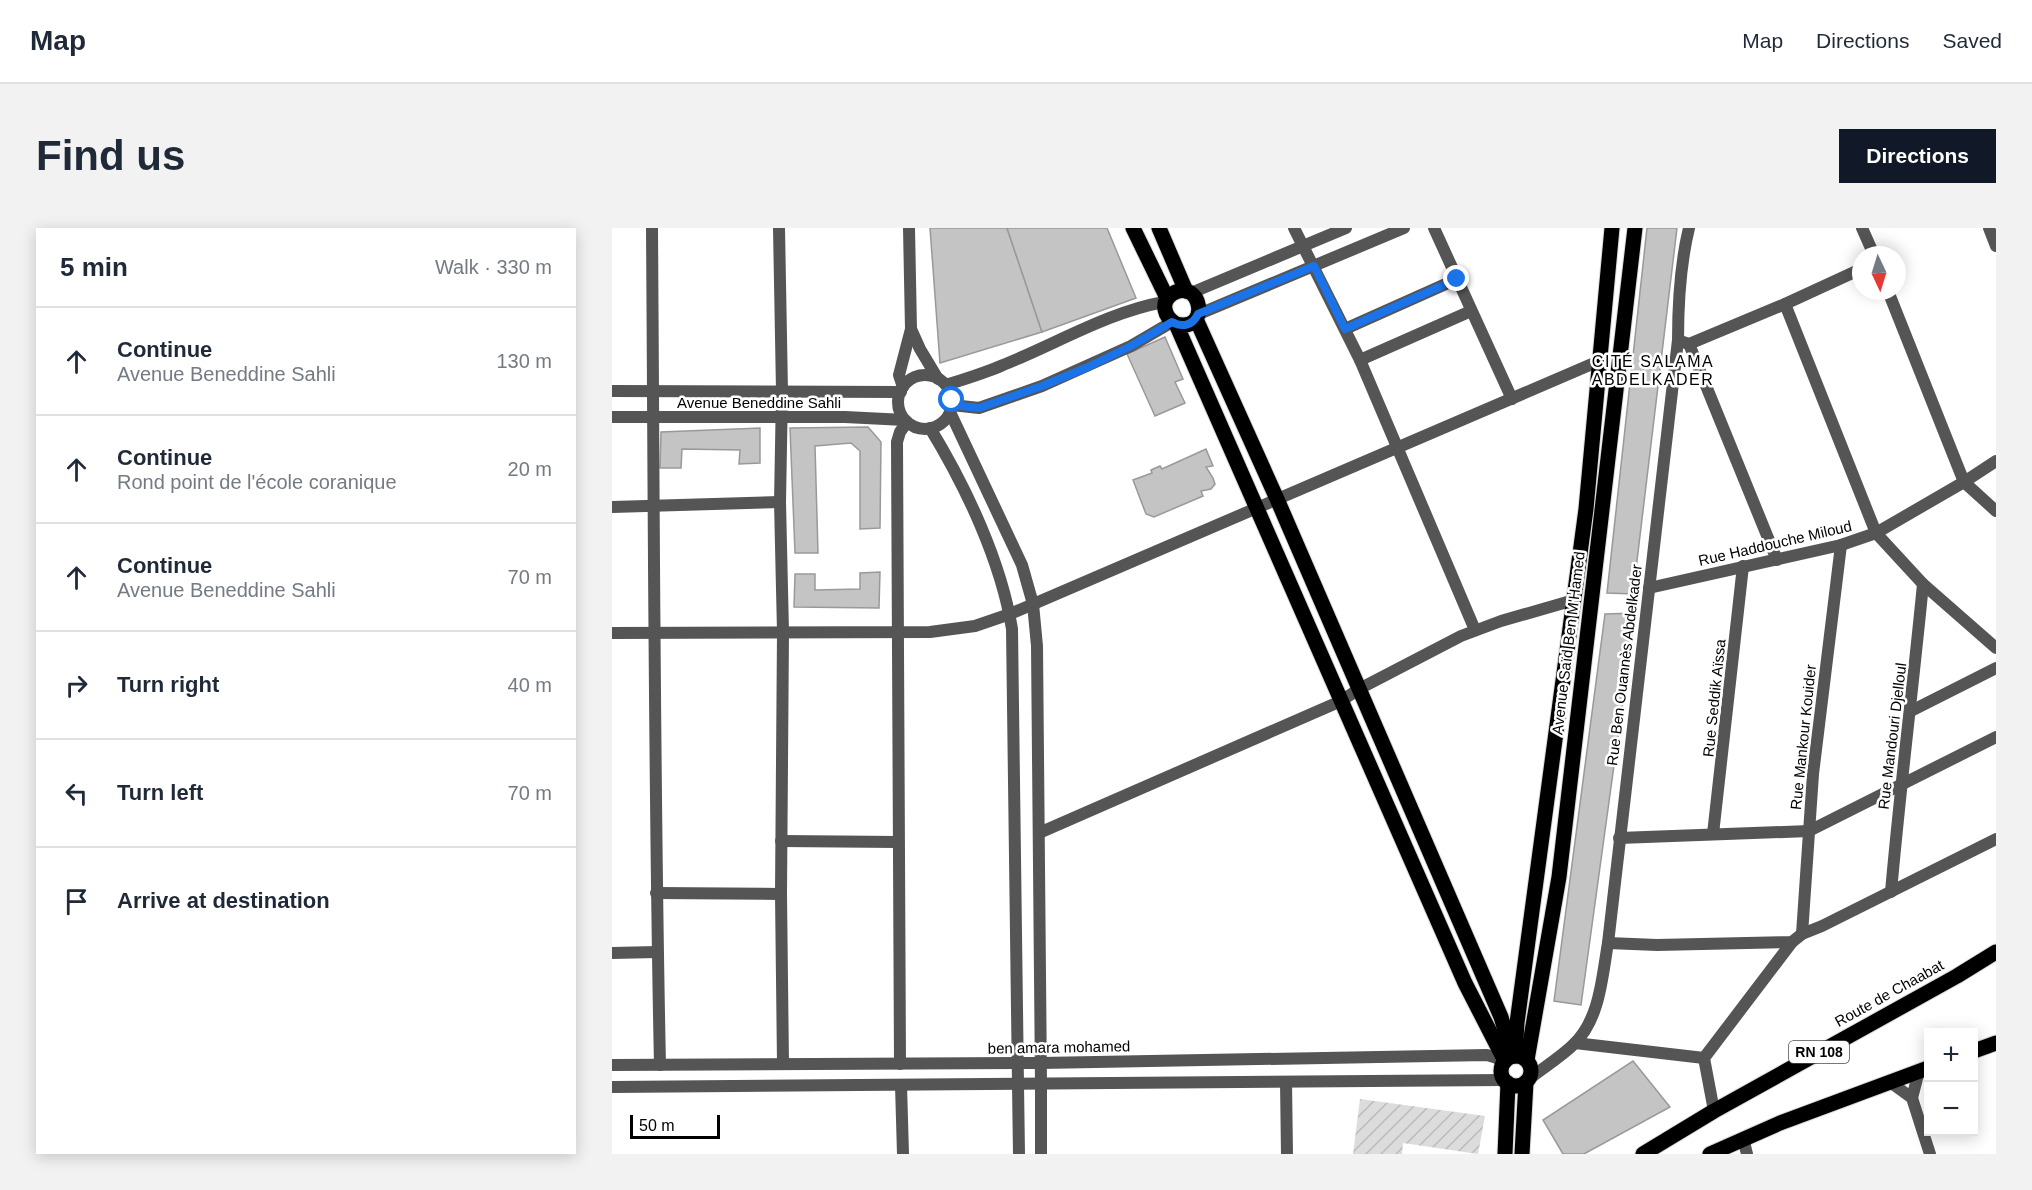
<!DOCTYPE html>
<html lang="en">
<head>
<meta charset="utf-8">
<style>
	:root { --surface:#fff; --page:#f2f2f3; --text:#1f2937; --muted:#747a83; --line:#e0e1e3; --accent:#111827 }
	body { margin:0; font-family:Arial,sans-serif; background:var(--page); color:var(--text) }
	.controls { position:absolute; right:18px; bottom:18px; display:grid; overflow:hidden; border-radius:0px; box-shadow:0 3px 15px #0003 }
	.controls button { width:54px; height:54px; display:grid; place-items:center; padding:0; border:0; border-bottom:2px solid var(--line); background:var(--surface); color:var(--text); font:30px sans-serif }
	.compass { position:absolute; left:1240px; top:18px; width:54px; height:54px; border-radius:50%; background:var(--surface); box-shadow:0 3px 15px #0003; rotate:176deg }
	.scale { position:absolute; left:18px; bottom:15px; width:90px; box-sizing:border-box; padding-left:6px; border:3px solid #000; border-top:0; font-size:16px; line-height:21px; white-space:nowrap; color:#000; -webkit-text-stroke:4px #fff; paint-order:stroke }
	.stop { position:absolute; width:18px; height:18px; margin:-14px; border:4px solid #1a73e8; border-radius:50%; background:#fff }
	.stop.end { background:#1a73e8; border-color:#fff; box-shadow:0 2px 6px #0008 }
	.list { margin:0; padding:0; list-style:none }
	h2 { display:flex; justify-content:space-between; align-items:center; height:78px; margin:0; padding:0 24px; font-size:26px }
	h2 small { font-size:20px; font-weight:400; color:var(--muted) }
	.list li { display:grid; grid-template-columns:39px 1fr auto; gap:18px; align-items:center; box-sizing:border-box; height:108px; padding:0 24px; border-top:2px solid var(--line) }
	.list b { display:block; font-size:22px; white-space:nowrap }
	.list p { margin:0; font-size:20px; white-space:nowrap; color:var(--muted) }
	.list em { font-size:20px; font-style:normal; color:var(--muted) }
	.icon { flex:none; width:33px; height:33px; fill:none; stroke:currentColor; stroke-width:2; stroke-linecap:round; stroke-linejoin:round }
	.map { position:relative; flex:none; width:1384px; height:926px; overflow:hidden; border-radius:0px }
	header { display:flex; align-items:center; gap:36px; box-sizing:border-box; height:84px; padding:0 30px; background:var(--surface); border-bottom:2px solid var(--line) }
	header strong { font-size:28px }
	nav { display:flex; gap:33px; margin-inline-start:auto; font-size:21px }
	.intro { display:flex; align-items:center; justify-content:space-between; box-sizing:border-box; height:144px; padding:0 36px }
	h1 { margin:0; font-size:42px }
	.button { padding:15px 27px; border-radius:0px; background:var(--accent); color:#fff; font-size:21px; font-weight:700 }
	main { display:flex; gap:36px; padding:0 36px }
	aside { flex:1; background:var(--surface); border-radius:0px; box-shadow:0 3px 15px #0003 }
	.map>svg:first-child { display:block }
</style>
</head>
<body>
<header>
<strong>Map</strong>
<nav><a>Map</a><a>Directions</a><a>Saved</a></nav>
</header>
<div class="intro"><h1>Find us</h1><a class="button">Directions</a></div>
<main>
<aside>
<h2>5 min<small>Walk · 330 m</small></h2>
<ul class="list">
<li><svg class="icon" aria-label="ahead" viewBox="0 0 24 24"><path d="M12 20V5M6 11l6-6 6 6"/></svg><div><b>Continue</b><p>Avenue Beneddine Sahli</p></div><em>130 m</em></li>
<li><svg class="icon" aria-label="ahead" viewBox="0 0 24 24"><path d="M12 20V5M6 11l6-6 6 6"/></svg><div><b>Continue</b><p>Rond point de l'école coranique</p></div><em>20 m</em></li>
<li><svg class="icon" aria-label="ahead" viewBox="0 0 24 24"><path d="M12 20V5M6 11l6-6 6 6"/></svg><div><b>Continue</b><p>Avenue Beneddine Sahli</p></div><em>70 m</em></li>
<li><svg class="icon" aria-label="right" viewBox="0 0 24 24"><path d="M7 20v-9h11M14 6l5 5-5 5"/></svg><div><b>Turn right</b></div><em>40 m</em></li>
<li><svg class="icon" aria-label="left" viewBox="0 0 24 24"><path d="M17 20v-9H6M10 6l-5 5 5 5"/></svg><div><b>Turn left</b></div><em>70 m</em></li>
<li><svg class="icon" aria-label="arrive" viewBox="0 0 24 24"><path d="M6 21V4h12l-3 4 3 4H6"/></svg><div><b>Arrive at destination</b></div></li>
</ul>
</aside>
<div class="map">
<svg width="1384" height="926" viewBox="0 0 1384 926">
	<defs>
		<pattern id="garden-furrows" width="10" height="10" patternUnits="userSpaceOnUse" patternTransform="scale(1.5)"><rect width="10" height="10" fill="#dcdcdc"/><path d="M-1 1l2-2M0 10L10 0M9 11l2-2" fill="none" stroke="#bbb"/></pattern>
	</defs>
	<rect width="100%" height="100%" fill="#fff"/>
	<polygon fill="url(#garden-furrows)" points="748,871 873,888 866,926 791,915 790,926 741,926"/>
	<g fill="#c4c4c4" stroke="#999" stroke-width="1.5">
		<polygon points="318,0 395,0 430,104 328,135"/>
		<polygon points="395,0 495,0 524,70 430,104"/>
		<polygon points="1035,0 1065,0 1021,366 995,365"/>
		<polygon points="553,109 571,151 563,154 573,175 543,188 515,126"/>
		<polygon points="256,199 269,214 268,300 248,301 248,223 239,215 203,218 206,325 183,325 178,200"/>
		<polygon points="148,200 148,235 127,236 128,222 70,221 69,240 48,240 49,204"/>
		<polygon points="594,221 601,238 594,239 601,250 603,256 599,261 589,263 591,268 542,289 534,286 521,252 540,245 539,242 548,238 550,241"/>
		<polygon points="268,344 267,380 182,379 183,346 203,346 203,362 248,361 248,345"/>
		<polygon points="1023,385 969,777 942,773 993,386"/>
		<polygon points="1021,833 1058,879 972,926 951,926 931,892"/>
	</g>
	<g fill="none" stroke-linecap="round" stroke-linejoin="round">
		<defs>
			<g id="primary">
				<polyline points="521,0 555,70"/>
				<polyline points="547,0 574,63"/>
				<polyline points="584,91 665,271 889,789 900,825"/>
				<path d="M564 96C600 105 589 48 560 66 548 74 552 89 564 96L853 755 893 833"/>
				<polyline points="1362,823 1384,815"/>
				<circle cx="904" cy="843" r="15"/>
				<polyline points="903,828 905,795 974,281 1000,0"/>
				<polyline points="915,832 947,649 1023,0"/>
				<polyline points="893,926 896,855"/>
				<polyline points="910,926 914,854"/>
				<polyline points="1031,926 1102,883 1345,748 1384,724"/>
				<polyline points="1098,926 1168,895 1316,840"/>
			</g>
		</defs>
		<use href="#primary" stroke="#dbdbdb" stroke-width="17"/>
		<g stroke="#555" stroke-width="12">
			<path d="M40 0C42 279 42 558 48 837"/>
			<polyline points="167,0 170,163 168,274 171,404 169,666 171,836"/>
			<polyline points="682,0 748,132 863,402"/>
			<polyline points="822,0 900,171"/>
			<polyline points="1250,0 1262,27"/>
			<polyline points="1377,0 1384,18"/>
			<polyline points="1276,63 1352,254 1384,283"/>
			<polyline points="1173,76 1264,305 1311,356 1384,420"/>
			<polyline points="299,101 308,121 326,151"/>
			<polyline points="733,101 845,51"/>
			<polyline points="1071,114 1077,116 1173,76 1249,41"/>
			<polyline points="1077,116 1165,332"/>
			<polyline points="748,132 859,83"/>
			<polyline points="291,159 287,147 299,101 297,0"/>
			<polyline points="0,279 168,274"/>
			<polyline points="1037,360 1229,317 1264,305 1352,254 1384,233"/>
			<polyline points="0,405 318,404 363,398 398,386 987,133"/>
			<polyline points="1299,483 1384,440"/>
			<polyline points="427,605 729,473 747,461 849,408 889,393 962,372"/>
			<polyline points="1101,606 1131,338"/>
			<polyline points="1007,610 1197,603 1384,509"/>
			<polyline points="169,613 286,614"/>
			<path d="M1279 664C1288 561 1301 459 1311 356"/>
			<polyline points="44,665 169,666"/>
			<polyline points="1190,706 1201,546 1229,317"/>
			<polyline points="996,715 1045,717 1180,714 1190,706 1210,698 1384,611"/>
			<polyline points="0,725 45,724"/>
			<polyline points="963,815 1092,830"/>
			<polyline points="288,836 285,214 288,204 295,194"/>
			<path d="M917 851C932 839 949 829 962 816 988 791 990 749 996 715L1066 112C1066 75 1068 37 1077 0"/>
			<polyline points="674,854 675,926"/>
			<polyline points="1278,854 1300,870 1318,926"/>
			<polyline points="289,857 291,926"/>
			<polyline points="406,857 407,926"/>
			<polyline points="429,857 429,926"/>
			<polyline points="1300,870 1307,843"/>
			<polyline points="1102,883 1092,830 1180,714"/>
			<polyline points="1131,910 1135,926"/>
		</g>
		<g stroke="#555" stroke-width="12">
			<polyline points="579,65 734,0"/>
			<polyline points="587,86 792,0"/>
			<circle cx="313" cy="174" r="27"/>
			<path d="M334 157C353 151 373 145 391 137 444 116 496 84 552 74"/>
			<polyline points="0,163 289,164"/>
			<polyline points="340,177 367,180 430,158 519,118 560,94"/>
			<polyline points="338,184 410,337 421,376 425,418 429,857"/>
			<polyline points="0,189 233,189 293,192"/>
			<path d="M318 200C354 259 389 333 400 401L406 857"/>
			<polyline points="0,837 429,835 875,827 885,830 891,836"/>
			<polyline points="0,859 892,852"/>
		</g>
		<use href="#primary" stroke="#000" stroke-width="15"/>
	</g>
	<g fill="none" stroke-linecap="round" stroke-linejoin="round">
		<path stroke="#1a73e8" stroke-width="8" d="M340 172V177L367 180 430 158 476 139 519 118 560 94C571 100 581 97 586 86L702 38 733 101 845 51"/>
	</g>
	<g text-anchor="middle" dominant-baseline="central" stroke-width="5" stroke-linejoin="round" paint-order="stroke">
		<rect fill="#fff" stroke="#4c4c4c" stroke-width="1.5" x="1177" y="813" width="60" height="22" rx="4.5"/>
		<g font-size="14" font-weight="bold" fill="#000">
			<text x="1207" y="824">RN 108</text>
		</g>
		<g font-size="15" fill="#000" stroke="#fff">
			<text x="147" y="174">Avenue Beneddine Sahli</text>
			<text transform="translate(1163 315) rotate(-13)">Rue Haddouche Miloud</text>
			<text transform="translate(956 415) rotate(-83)">Avenue Saïd Ben M'Hamed</text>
			<text transform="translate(1012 437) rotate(-83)">Rue Ben Ouannès Abdelkader</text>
			<text transform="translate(1102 470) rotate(-84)">Rue Seddik Aïssa</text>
			<text transform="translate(1280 508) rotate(-83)">Rue Mandouri Djelloul</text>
			<text transform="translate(1191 509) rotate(-84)">Rue Mankour Kouider</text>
			<text transform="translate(1277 765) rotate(-29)">Route de Chaabat</text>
			<text transform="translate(447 819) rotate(-1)">ben amara mohamed</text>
		</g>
		<g font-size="16" letter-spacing="1.5" fill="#000" stroke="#fff">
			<text x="1041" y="133">CITÉ SALAMA<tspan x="1041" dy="18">ABDELKADER</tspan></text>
		</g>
	</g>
</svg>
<div class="controls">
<button>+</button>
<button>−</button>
</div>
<svg class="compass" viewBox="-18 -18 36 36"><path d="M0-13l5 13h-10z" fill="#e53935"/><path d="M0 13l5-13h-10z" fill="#747a83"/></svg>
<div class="scale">50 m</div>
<div class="stop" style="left:340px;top:172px"></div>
<div class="stop end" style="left:845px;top:51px"></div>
</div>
</main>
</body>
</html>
